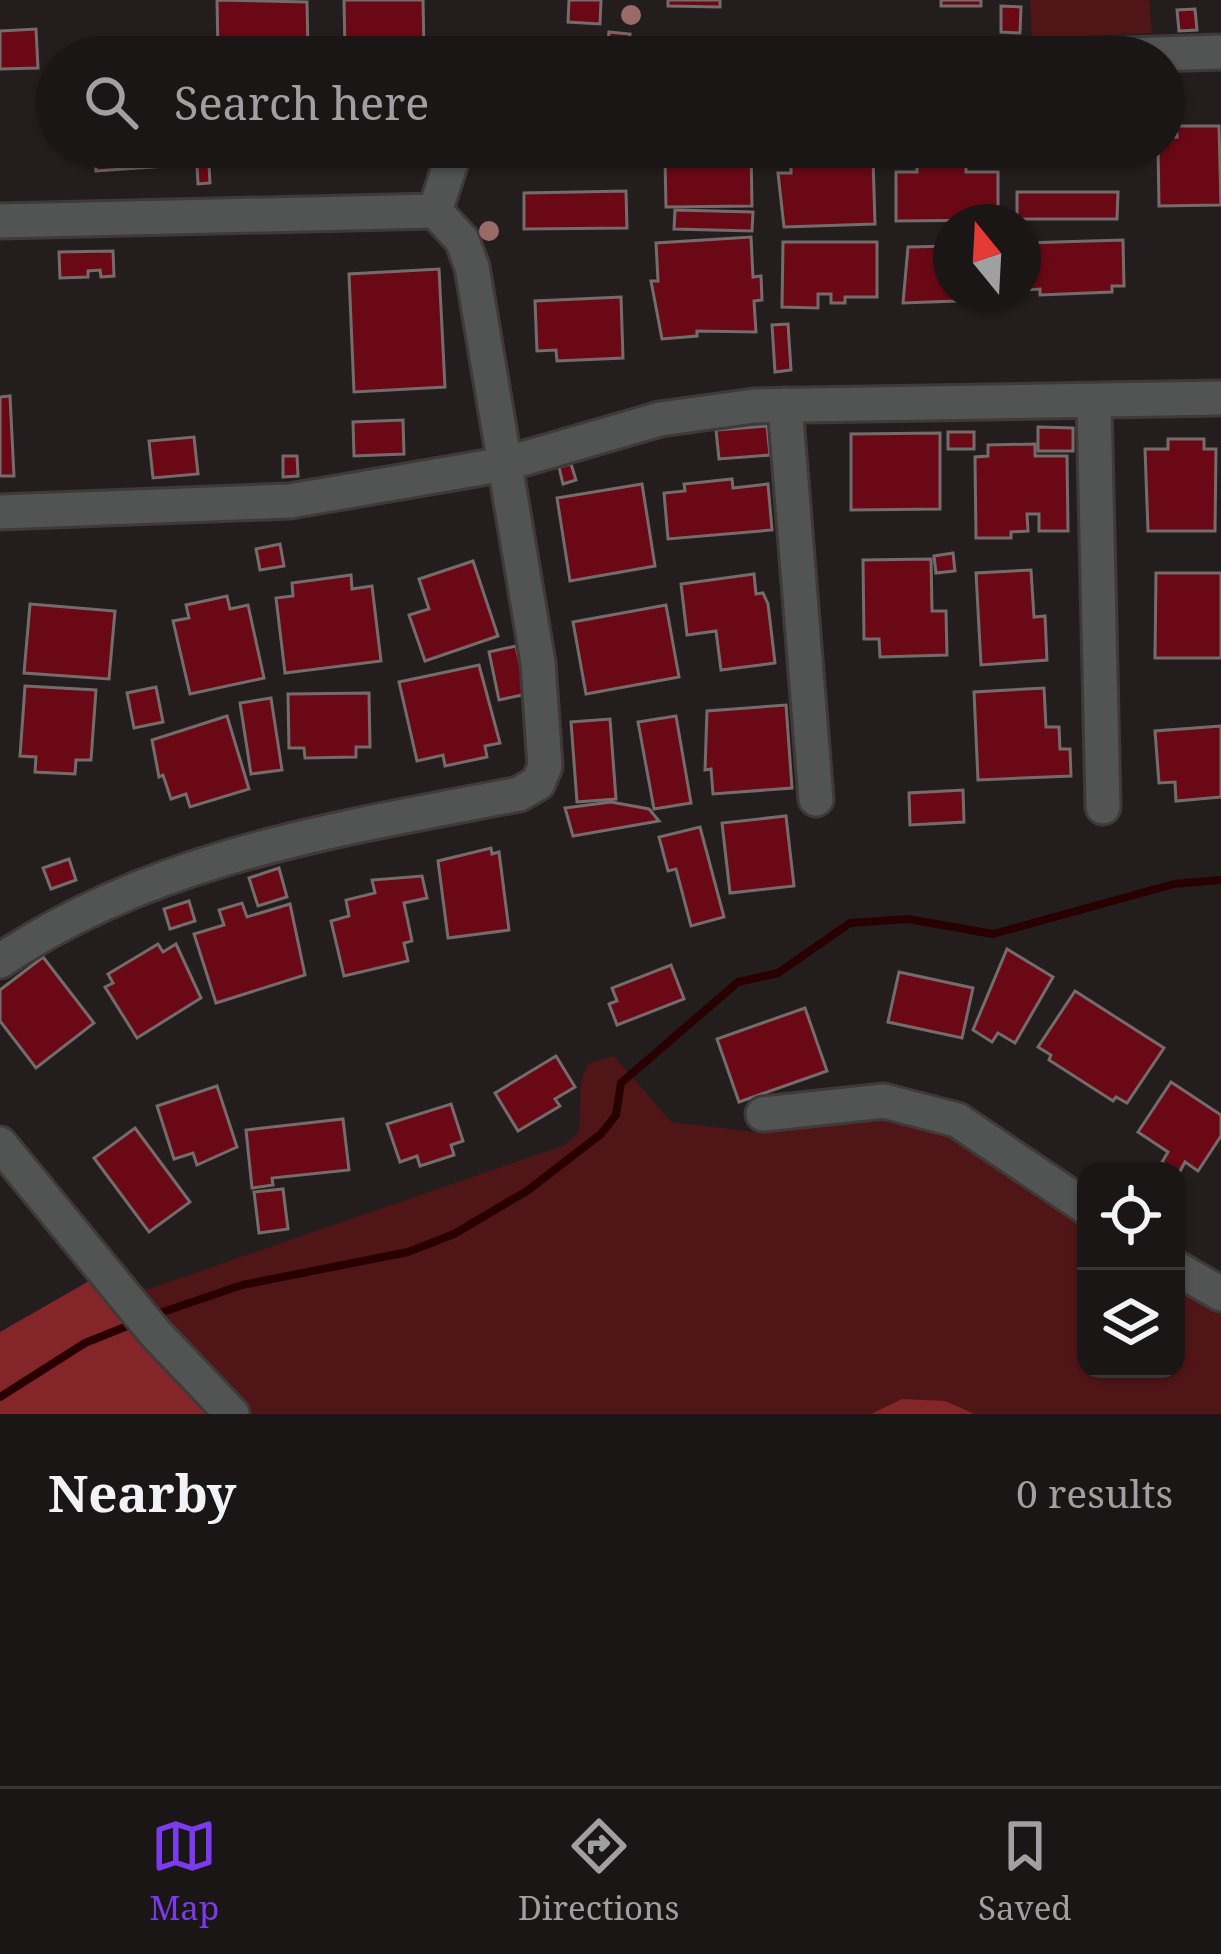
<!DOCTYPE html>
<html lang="en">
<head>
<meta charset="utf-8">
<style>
	:root { --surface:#1b1616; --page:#282323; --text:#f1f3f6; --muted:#a09fa1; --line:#393535; --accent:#7c3aed }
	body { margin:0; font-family:"Noto Serif",serif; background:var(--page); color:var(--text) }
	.controls { position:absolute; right:36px; bottom:36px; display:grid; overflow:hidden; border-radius:24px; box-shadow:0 3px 9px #0004 }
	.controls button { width:108px; height:108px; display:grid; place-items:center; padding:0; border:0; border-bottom:3px solid var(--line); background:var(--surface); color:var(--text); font:60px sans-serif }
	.compass { position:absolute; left:933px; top:204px; width:108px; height:108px; border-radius:50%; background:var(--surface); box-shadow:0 3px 9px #0004; rotate:342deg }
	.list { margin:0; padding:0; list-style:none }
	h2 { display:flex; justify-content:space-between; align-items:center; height:156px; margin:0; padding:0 48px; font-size:51px }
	h2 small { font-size:39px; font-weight:400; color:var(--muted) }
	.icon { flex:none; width:66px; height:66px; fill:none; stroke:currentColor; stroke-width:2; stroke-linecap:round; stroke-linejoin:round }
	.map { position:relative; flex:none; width:1221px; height:1414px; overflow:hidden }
	.search { position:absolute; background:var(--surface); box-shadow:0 3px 9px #0004; left:36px; right:36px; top:36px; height:132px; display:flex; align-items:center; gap:30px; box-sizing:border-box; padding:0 42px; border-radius:66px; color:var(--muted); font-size:45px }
	.sheet { height:372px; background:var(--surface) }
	nav { display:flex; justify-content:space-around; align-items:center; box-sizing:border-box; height:168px; border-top:3px solid var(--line); background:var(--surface); font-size:33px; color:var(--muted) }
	nav a { display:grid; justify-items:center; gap:6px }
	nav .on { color:var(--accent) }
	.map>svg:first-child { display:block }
</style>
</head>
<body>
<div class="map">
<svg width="1221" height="1414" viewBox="0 0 1221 1414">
	<rect width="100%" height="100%" fill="#241d1d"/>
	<g fill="#501617">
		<polygon points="1030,0 1149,0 1152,33 1032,39"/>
		<path d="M614 1056 671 1122 763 1133 915 1116 1086 1219V1369H1176V1273L1221 1300V1414H975C936 1397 909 1396 871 1414H246L140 1292 565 1145 579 1132 581 1082 588 1064Z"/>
	</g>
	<g fill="#842629">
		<polygon points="96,1277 206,1414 0,1414 0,1332"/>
		<polygon points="902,1399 945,1401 975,1414 871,1414"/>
	</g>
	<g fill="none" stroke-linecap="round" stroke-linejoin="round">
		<g stroke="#280001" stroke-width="8">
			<polyline points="154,1315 242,1285 408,1252 454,1234 527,1191 601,1134 616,1115 621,1083 738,982 778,973 850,923 908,919 993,934 1174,884 1221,880"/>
			<polyline points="0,1397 85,1343 135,1323"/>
		</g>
	</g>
	<g fill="#6a0915" stroke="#746c6b" stroke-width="3">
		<polygon points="217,0 307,2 308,51 218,54"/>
		<polygon points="344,0 423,0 424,50 345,51"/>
		<polygon points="569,0 601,0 600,24 568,22"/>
		<polygon points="668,0 720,0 720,7 668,6"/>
		<rect x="941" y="0" width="40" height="6"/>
		<polygon points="1001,6 1021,7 1020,33 1001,32"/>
		<polygon points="1195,9 1197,30 1179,31 1177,10"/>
		<polygon points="36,29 38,68 0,69 0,31"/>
		<polygon points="609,32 630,34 628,53 607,52"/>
		<polygon points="1176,126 1219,126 1221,205 1159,206 1158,147 1164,147 1164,137 1177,137"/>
		<polygon points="94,147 194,147 195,164 96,171"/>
		<polygon points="196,147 208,147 210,183 198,184"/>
		<polygon points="354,147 391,147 392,157 355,159"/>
		<polygon points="683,147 751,150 752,206 666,207 665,159 683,162"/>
		<polygon points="814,147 865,147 865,158 873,158 875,224 784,227 778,173 791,173 791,156 814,155"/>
		<polygon points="917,160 966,160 966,172 998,172 998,220 896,221 896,172 917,172"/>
		<polygon points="626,191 627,228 524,229 524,193"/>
		<polygon points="1017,192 1118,192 1117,219 1017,219"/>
		<polygon points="675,210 753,212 752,231 674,229"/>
		<polygon points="751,237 753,277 761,276 762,300 754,301 756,332 697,331 697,336 662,339 651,281 658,281 656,243"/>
		<polygon points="1123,240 1124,286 1112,286 1112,292 1040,295 1040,289 1025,290 1023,243"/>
		<polygon points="783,242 877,242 877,297 845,297 845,303 831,303 831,294 818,294 818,308 782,307"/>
		<polygon points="951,246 951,294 956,301 903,303 908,247"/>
		<polygon points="113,251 114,276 101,277 100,270 88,271 88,277 60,278 59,252"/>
		<polygon points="439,269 445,387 354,392 349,274"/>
		<polygon points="621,297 623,358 557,361 556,350 537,351 535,301"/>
		<polygon points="788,324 791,370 775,372 772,325"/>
		<polygon points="10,396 14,476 0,476 0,397"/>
		<polygon points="403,420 404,454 354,456 353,422"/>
		<polygon points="767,426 770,455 719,459 716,430"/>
		<polygon points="1038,427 1073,428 1073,451 1038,451"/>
		<rect x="948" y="432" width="26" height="17"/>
		<polygon points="940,433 940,509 851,510 851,434"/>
		<polygon points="194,437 198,474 153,478 149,441"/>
		<polygon points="1168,439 1204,439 1204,449 1216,449 1215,531 1148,531 1145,449 1168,449"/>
		<polygon points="1035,444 1035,456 1067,456 1068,531 1039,531 1039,514 1027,514 1028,531 1011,532 1011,538 976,538 975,457 988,456 988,445"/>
		<polygon points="283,456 297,456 298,476 283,477"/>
		<polygon points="571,464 576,480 563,484 559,467"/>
		<polygon points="732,479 733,488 768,484 772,530 668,539 664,493 685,491 684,484"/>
		<polygon points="642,484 655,566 570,581 557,498"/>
		<polygon points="280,544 284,566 260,570 256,549"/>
		<polygon points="953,553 955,571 936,573 934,556"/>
		<polygon points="931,559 932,611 946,611 947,655 880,657 879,639 864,639 863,560"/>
		<polygon points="473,561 498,636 425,661 409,615 429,609 419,579"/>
		<polygon points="1031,570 1034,617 1045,616 1047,660 981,665 976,573"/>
		<polygon points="1156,573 1221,573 1221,658 1155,658"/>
		<polygon points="754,574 756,594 763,593 768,604 775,663 721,670 716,631 687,635 681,584"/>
		<polygon points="351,575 352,589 372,586 381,661 285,673 276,598 293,596 292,583"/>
		<polygon points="227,596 230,609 248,605 264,678 190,694 173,621 189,618 186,605"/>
		<polygon points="30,604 115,611 109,679 24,673"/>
		<polygon points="666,605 679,677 586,694 573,622"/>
		<polygon points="516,646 527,694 499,700 489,652"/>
		<polygon points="479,665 500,743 485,746 487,757 445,766 443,755 417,761 399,682"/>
		<polygon points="25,686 96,690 91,760 76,760 75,774 35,772 36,757 20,756"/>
		<polygon points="156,687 163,722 134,728 127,693"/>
		<polygon points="1044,688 1046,727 1059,727 1060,749 1070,749 1071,776 978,780 974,692"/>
		<polygon points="369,693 370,747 356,747 356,757 305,758 304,748 289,748 288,694"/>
		<polygon points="271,698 282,770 251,774 240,703"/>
		<polygon points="786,705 792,788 713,794 711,769 705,770 707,711"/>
		<polygon points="227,716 249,789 190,807 186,794 171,799 163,775 159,777 152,740"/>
		<polygon points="676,716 691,803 654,809 638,722"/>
		<polygon points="610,719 616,799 577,802 571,722"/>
		<polygon points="1221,726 1221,797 1176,801 1175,782 1159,783 1155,731"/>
		<polygon points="963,790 964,822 910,825 909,793"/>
		<polygon points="611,802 649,809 659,821 573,836 565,808"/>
		<polygon points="786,816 794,886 730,893 722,823"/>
		<polygon points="700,827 724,917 691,926 676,869 668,871 659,837"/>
		<polygon points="491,848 492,854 499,852 509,930 448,938 438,861"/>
		<polygon points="69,859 76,880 51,889 43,868"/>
		<polygon points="279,868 287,897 258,906 249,878"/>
		<polygon points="422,876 427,898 404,903 412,941 404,943 408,961 344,976 331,921 349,916 346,900 375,893 372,880"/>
		<polygon points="189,901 195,921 170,929 164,909"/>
		<polygon points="242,903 247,917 290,904 305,975 216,1003 194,934 224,925 219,910"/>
		<polygon points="158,944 163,952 176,944 201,998 137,1038 105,987 113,983 108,974"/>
		<polygon points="1007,949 1053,977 1015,1043 998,1033 992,1042 973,1030"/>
		<polygon points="43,957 94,1023 36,1068 0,1021 0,990"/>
		<polygon points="671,965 684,999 617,1025 609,1004 617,1001 612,988"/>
		<polygon points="899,972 973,988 962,1038 888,1022"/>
		<polygon points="1075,991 1164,1048 1127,1103 1116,1097 1113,1101 1049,1060 1051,1055 1038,1047"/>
		<polygon points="805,1008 827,1071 739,1102 717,1039"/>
		<polygon points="556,1056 575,1087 555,1099 560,1106 518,1131 495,1093"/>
		<polygon points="1171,1082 1221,1115 1221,1136 1198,1171 1185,1162 1179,1173 1162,1162 1168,1152 1138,1132"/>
		<polygon points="217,1086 237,1147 197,1165 193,1153 174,1159 157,1106"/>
		<polygon points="451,1104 463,1141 451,1145 454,1155 420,1166 417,1156 400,1162 387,1124"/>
		<polygon points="343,1119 349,1170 272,1178 273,1185 252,1188 246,1130"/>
		<polygon points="135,1128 190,1202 149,1232 94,1158"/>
		<polygon points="283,1189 288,1229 259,1233 254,1192"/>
	</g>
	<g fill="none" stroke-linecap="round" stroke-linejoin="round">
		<defs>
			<g id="minor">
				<polyline points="1061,57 1221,52"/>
				<polyline points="0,221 435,211 456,147"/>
				<polyline points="1094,401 1103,807"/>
				<polyline points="785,405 816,799"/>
				<polyline points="0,512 290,501 505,464 660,419 754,406 1221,398"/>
				<path d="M0 961C155 856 339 829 519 794L538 783 545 766 538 663 472 267 462 240 435 211"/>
				<polyline points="763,1114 884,1101 957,1120 1086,1207"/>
				<polyline points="0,1144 155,1333 232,1414"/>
				<polyline points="1176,1268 1221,1294"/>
			</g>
		</defs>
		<use href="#minor" stroke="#403939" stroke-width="39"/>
		<use href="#minor" stroke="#515452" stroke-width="33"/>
	</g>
	<g fill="#996b68">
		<circle cx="631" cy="15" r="10"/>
		<circle cx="489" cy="231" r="10"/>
	</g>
</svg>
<div class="controls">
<button><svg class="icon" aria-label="locate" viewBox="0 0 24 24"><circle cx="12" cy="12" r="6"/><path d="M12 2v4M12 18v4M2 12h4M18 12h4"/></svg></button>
<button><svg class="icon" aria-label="layers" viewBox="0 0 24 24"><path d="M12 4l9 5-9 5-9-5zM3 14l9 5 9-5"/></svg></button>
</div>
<svg class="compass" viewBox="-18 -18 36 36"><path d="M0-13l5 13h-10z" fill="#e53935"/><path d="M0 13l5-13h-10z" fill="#a09fa1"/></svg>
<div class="search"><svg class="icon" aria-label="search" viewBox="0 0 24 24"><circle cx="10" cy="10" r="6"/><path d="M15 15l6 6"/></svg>Search here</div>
</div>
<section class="sheet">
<h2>Nearby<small>0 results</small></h2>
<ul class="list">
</ul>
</section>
<nav>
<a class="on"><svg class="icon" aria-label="map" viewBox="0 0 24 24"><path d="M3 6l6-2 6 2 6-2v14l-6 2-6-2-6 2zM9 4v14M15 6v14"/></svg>Map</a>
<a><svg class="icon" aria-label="directions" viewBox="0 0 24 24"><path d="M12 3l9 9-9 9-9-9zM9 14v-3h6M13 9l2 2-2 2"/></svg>Directions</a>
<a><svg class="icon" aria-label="saved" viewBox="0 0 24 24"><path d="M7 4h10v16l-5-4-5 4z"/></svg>Saved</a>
</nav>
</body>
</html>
